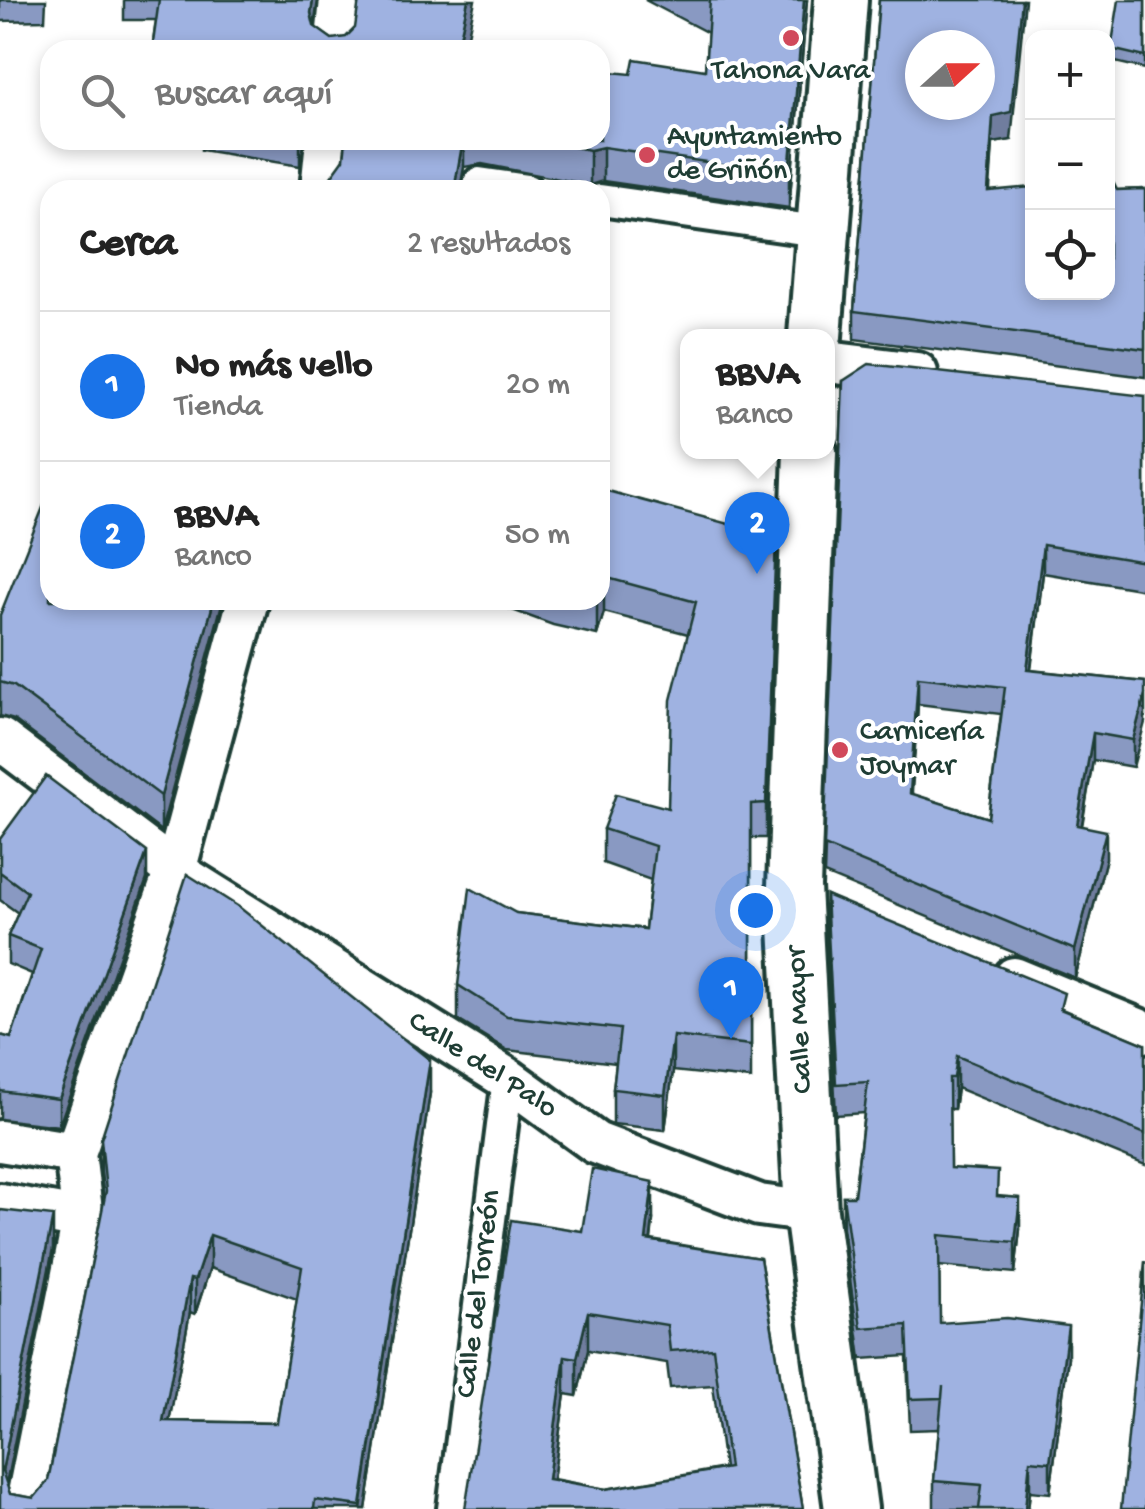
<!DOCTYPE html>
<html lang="es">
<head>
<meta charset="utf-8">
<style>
	:root { --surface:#fff; --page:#f6f6f6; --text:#222; --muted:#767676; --line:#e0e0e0; --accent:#1a73e8 }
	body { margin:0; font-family:"Gochi Hand",sans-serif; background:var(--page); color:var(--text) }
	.controls { position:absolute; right:30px; top:30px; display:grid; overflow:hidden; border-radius:20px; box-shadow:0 5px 15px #0003 }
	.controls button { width:90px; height:90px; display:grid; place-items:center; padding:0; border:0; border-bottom:2px solid var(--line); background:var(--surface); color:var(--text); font:50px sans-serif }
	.compass { position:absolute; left:905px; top:30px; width:90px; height:90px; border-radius:50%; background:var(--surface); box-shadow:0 5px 15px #0003; rotate:69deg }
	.you { position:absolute; left:755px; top:910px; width:35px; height:35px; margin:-25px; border:8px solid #fff; border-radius:50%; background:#1a73e8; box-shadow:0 0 0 15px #1a73e833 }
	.badge { display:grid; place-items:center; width:65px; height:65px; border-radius:50%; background:var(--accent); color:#fff; font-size:32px; font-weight:700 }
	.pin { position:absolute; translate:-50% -82px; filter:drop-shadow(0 2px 5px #0008) }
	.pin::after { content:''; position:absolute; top:52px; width:35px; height:30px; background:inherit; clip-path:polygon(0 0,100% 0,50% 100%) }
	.popup { position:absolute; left:680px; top:329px; width:155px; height:130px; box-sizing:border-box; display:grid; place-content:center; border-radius:20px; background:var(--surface); filter:drop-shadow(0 2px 8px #0005); font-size:32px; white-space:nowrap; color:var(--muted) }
	.popup b { font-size:38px; color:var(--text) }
	.popup::after { content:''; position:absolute; left:50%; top:100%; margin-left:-20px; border:20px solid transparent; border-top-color:var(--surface) }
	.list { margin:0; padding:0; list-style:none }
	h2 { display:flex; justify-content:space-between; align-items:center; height:130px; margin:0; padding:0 40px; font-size:42px }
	h2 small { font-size:32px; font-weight:400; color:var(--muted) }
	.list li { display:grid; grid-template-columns:65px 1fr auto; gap:30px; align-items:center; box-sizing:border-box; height:150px; padding:0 40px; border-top:2px solid var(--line) }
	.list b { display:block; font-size:38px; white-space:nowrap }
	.list p { margin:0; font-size:32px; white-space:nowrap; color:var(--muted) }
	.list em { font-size:32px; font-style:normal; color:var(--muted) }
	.icon { flex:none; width:55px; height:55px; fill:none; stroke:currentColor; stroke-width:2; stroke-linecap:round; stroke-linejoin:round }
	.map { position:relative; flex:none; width:1145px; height:1509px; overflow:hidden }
	.search { position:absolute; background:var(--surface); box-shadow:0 5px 15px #0003; left:40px; top:40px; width:570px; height:110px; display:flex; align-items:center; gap:25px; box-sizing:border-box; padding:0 35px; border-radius:30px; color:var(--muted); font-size:38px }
	.panel { position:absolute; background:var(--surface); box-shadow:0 5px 15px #0003; left:40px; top:180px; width:570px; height:430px; border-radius:30px }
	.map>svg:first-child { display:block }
</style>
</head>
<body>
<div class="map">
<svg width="1145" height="1509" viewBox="0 0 1145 1509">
	<rect width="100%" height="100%" fill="#fff"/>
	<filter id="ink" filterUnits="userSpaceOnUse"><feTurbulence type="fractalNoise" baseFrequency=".01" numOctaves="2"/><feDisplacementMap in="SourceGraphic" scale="20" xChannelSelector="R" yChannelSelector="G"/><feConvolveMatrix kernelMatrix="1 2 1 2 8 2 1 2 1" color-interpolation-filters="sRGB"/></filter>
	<g filter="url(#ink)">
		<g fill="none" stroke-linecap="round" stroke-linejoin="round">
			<defs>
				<g id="pedestrian">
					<polyline points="478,190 479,183 527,190"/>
					<polyline points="600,200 824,232"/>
					<polyline points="453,1509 508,1079"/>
				</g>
				<g id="minor">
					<polyline points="335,50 340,0"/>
					<polyline points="321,190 326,140"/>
					<polyline points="827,362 917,373"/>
					<polyline points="0,739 175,871 508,1079 596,1143 759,1205 811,1212"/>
					<polyline points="1014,978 1145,1032"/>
					<polyline points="0,1141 75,1153"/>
					<polyline points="0,1204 83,1219"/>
					<polyline points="25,1509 83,1219 75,1153 175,871 248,600"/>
				</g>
				<g id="tertiary">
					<polyline points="815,336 841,0"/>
					<polyline points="810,452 794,887 811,1212 851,1509"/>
				</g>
			</defs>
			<use href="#pedestrian" stroke="#1f3d34" stroke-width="38"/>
			<use href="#minor" stroke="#1f3d34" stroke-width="48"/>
			<use href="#tertiary" stroke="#1f3d34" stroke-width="60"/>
			<use href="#pedestrian" stroke="#fff" stroke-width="30"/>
			<use href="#minor" stroke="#fff" stroke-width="40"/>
			<use href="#tertiary" stroke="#fff" stroke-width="52"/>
		</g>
		<g fill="#8999c2" stroke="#1f3d34" stroke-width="2.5" fill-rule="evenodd">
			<polygon points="0,0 46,0 45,20 0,21"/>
			<polygon points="124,0 318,0 314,27 332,39 466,43 152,50 156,20 124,20"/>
			<polygon points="645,0 807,0 789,208 603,181 590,185 482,164 464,167 460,190 330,190 344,159 346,140 600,140 631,74 705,70 708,33"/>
			<polygon points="879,0 1011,140 993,143 989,191 1032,292 1117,190 1145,189 1145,377 854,339 854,311"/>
			<polygon points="1145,0 1145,69 1111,61 1111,49"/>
			<polygon points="201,140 305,140 300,166 201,150"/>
			<path d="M843 381 1145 396V590L1043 573 1031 670 1145 682 1133 767 1093 760 1082 826 1106 858 1075 978 824 874ZM918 704 1001 714 988 818 911 794Z"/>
			<polygon points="600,489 776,571 766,838 751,838 751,1079 673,1071 665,1130 613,1124 613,1089 616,1063 507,1050 458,1020 458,985 516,913 645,929 651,880 603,863 603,829 668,808 688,634 604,612 597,635 553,625 485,600 600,600"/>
			<polygon points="223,600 161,831 14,720 0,716 0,615"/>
			<polygon points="451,600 476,600 473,607"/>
			<polygon points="0,839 147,879 59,1126 0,1119 0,1035 11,1038 32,974 8,964 8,936 18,913 0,900"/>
			<polygon points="826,895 1064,1010 1145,1044 1145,1165 957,1088 954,1109 949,1109 950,1168 998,1196 1020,1229 1015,1273 939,1266 940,1323 1068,1357 1050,1493 1030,1491 1028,1509 934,1509 934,1481 939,1429 910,1430 907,1356 861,1359 843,1227 843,1196 854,1196 864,1113 836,1115 826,926"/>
			<path d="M430 1093 366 1509H0L53 1249 6 1483 10 1494 34 1498 48 1481 104 1201 101 1172V1139ZM210 1268 297 1299 277 1423 169 1421 190 1312 195 1314Z"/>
			<path d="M653 1220 651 1240 760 1258 803 1509H465L582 1231ZM588 1350 667 1363 670 1388 713 1385 724 1468 606 1489 553 1479 565 1394 577 1396Z"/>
		</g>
		<g fill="#6f7d9e" stroke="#1f3d34" stroke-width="2.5">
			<polygon points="313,0 318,0 311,48 311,13"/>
			<polygon points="468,0 475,0 465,50 459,42"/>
			<polygon points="804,0 807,0 789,208 789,174"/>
			<polygon points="1022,0 1025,0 1011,140 993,143 988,219 988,191 993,116"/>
			<polygon points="300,140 305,140 300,166"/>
			<polygon points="463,140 464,140 464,167 460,190 454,190"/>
			<polygon points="603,147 603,181 590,185 590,150"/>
			<polygon points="776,537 776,571 766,838 766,803"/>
			<polygon points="1043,545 1043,573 1027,698 1027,670"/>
			<polygon points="604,577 604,612 597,635 597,600 600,600 600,590"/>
			<polygon points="214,600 223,600 161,831 161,796"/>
			<polygon points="918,677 918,704 910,821 910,793"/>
			<polygon points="1145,694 1145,722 1133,767 1133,740"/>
			<polygon points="1093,733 1093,760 1077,852 1077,825"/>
			<polygon points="1106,831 1106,858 1075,978 1075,950"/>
			<polygon points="147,852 147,879 59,1126 59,1099"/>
			<polygon points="673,1036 673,1071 665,1130 665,1095"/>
			<polygon points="957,1056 957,1088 954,1109 954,1078"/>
			<polygon points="430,1060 430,1093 366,1509 361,1509"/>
			<polygon points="653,1182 653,1220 646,1277 646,1240"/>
			<polygon points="1020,1198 1020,1229 1015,1273 1015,1242"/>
			<polygon points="53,1216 53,1249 2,1504 2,1471"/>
			<polygon points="210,1235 210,1268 195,1314 195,1280"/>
			<polygon points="190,1279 190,1312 163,1454 163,1421"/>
			<polygon points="588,1312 588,1350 577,1396 577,1358"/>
			<polygon points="1068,1326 1068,1357 1050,1493 1050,1462"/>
			<polygon points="565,1356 565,1394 549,1509 548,1479"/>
			<polygon points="1030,1460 1030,1491 1028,1509 1025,1509"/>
		</g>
		<g fill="#9fb2e1" stroke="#1f3d34" stroke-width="2.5" fill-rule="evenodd">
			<polygon points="159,0 313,0 311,13 314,26 332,39 346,37 355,28 359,0 468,0 459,42 518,50 152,50"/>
			<polygon points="710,0 804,0 789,174 603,147 590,150 535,140 600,140 600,71 631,74 634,59 705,70"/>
			<path d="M879 0H1022L1011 112 993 116 988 191 1032 187V292H1108V187L1114 184 1117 190 1145 189V349L854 311ZM920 45H980V105H920Z"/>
			<polygon points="1119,0 1145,0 1145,57 1111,49"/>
			<polygon points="346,140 463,140 454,190 330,190 331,177 344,159"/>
			<path d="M869 364 1145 396V562L1043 545 1027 670 1145 682V694L1133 740 1093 733 1077 825 1106 831 1075 950 824 846 843 381ZM918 677 1005 687 988 818 910 793Z"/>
			<polygon points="600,489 776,537 766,803 751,804 751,1045 673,1036 665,1095 613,1089 620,1029 507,1016 458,985 470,888 516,913 645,929 655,846 603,829 616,794 668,808 671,700 696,602 604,577 600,590"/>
			<polygon points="50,490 50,600 214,600 161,796 14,686 0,682 0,615"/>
			<polygon points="46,776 147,852 59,1099 0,1091 0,1035 11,1038 41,949 8,936 27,892 0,872 0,839"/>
			<path d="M187 874 239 907 430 1060 361 1506 315 1500 314 1509H0V1210L53 1216 2 1471 10 1494 34 1498 48 1481 106 1191 101 1139ZM210 1235 302 1267 277 1423 163 1421 190 1279 195 1280Z"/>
			<polygon points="826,895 1064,993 1060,1009 1145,1044 1145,1134 957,1056 954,1078 949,1078 950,1168 998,1171 997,1196 1020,1198 1015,1242 939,1235 940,1323 1007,1318 1068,1326 1050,1462 1030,1460 1025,1509 979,1509 982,1485 934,1481 943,1386 942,1398 910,1399 907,1325 861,1328 843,1196 854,1196 868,1082 836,1084"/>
			<path d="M592 1169 653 1182 646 1240 760 1258 803 1509H465L511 1220 582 1231ZM588 1312 667 1325 670 1351 713 1348 729 1468 606 1489 548 1479 565 1356 577 1358Z"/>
			<polygon points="1145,1261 1145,1509 1121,1509"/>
		</g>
	</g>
	<g fill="#d1495b" stroke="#fff" stroke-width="4">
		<circle cx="791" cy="38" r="10"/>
		<circle cx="647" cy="155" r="10"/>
		<circle cx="840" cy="750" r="10"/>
	</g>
	<g text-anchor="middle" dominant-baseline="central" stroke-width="8" stroke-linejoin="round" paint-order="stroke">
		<g font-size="30" fill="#1f3d34" stroke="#fff" text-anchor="start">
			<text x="791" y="72" text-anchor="middle">Tahona Vara</text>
			<text x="667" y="138">Ayuntamiento<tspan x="667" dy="34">de Griñón</tspan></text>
			<text x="860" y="733">Carnicería<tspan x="860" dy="34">Joymar</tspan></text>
		</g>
		<g font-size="30" fill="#1f3d34" stroke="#fff">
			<text transform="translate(801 1020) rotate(-93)">Calle Mayor</text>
			<text transform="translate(482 1066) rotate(33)">Calle del Palo</text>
			<text transform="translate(480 1294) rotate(-83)">Calle del Torreón</text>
		</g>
	</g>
</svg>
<div class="controls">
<button>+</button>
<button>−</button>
<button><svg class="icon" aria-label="locate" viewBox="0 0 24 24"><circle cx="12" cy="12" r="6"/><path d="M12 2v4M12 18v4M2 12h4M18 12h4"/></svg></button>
</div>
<svg class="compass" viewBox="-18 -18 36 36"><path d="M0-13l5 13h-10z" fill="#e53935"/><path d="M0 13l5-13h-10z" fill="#767676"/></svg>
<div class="you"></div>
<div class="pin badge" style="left:731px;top:1039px">1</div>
<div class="pin badge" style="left:757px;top:574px">2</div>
<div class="popup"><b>BBVA</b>Banco</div>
<div class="search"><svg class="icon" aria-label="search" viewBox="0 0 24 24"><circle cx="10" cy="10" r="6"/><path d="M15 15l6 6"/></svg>Buscar aquí</div>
<section class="panel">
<h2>Cerca<small>2 resultados</small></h2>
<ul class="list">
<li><span class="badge">1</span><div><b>No más vello</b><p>Tienda</p></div><em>20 m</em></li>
<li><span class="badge">2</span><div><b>BBVA</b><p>Banco</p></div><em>50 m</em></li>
</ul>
</section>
</div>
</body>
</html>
